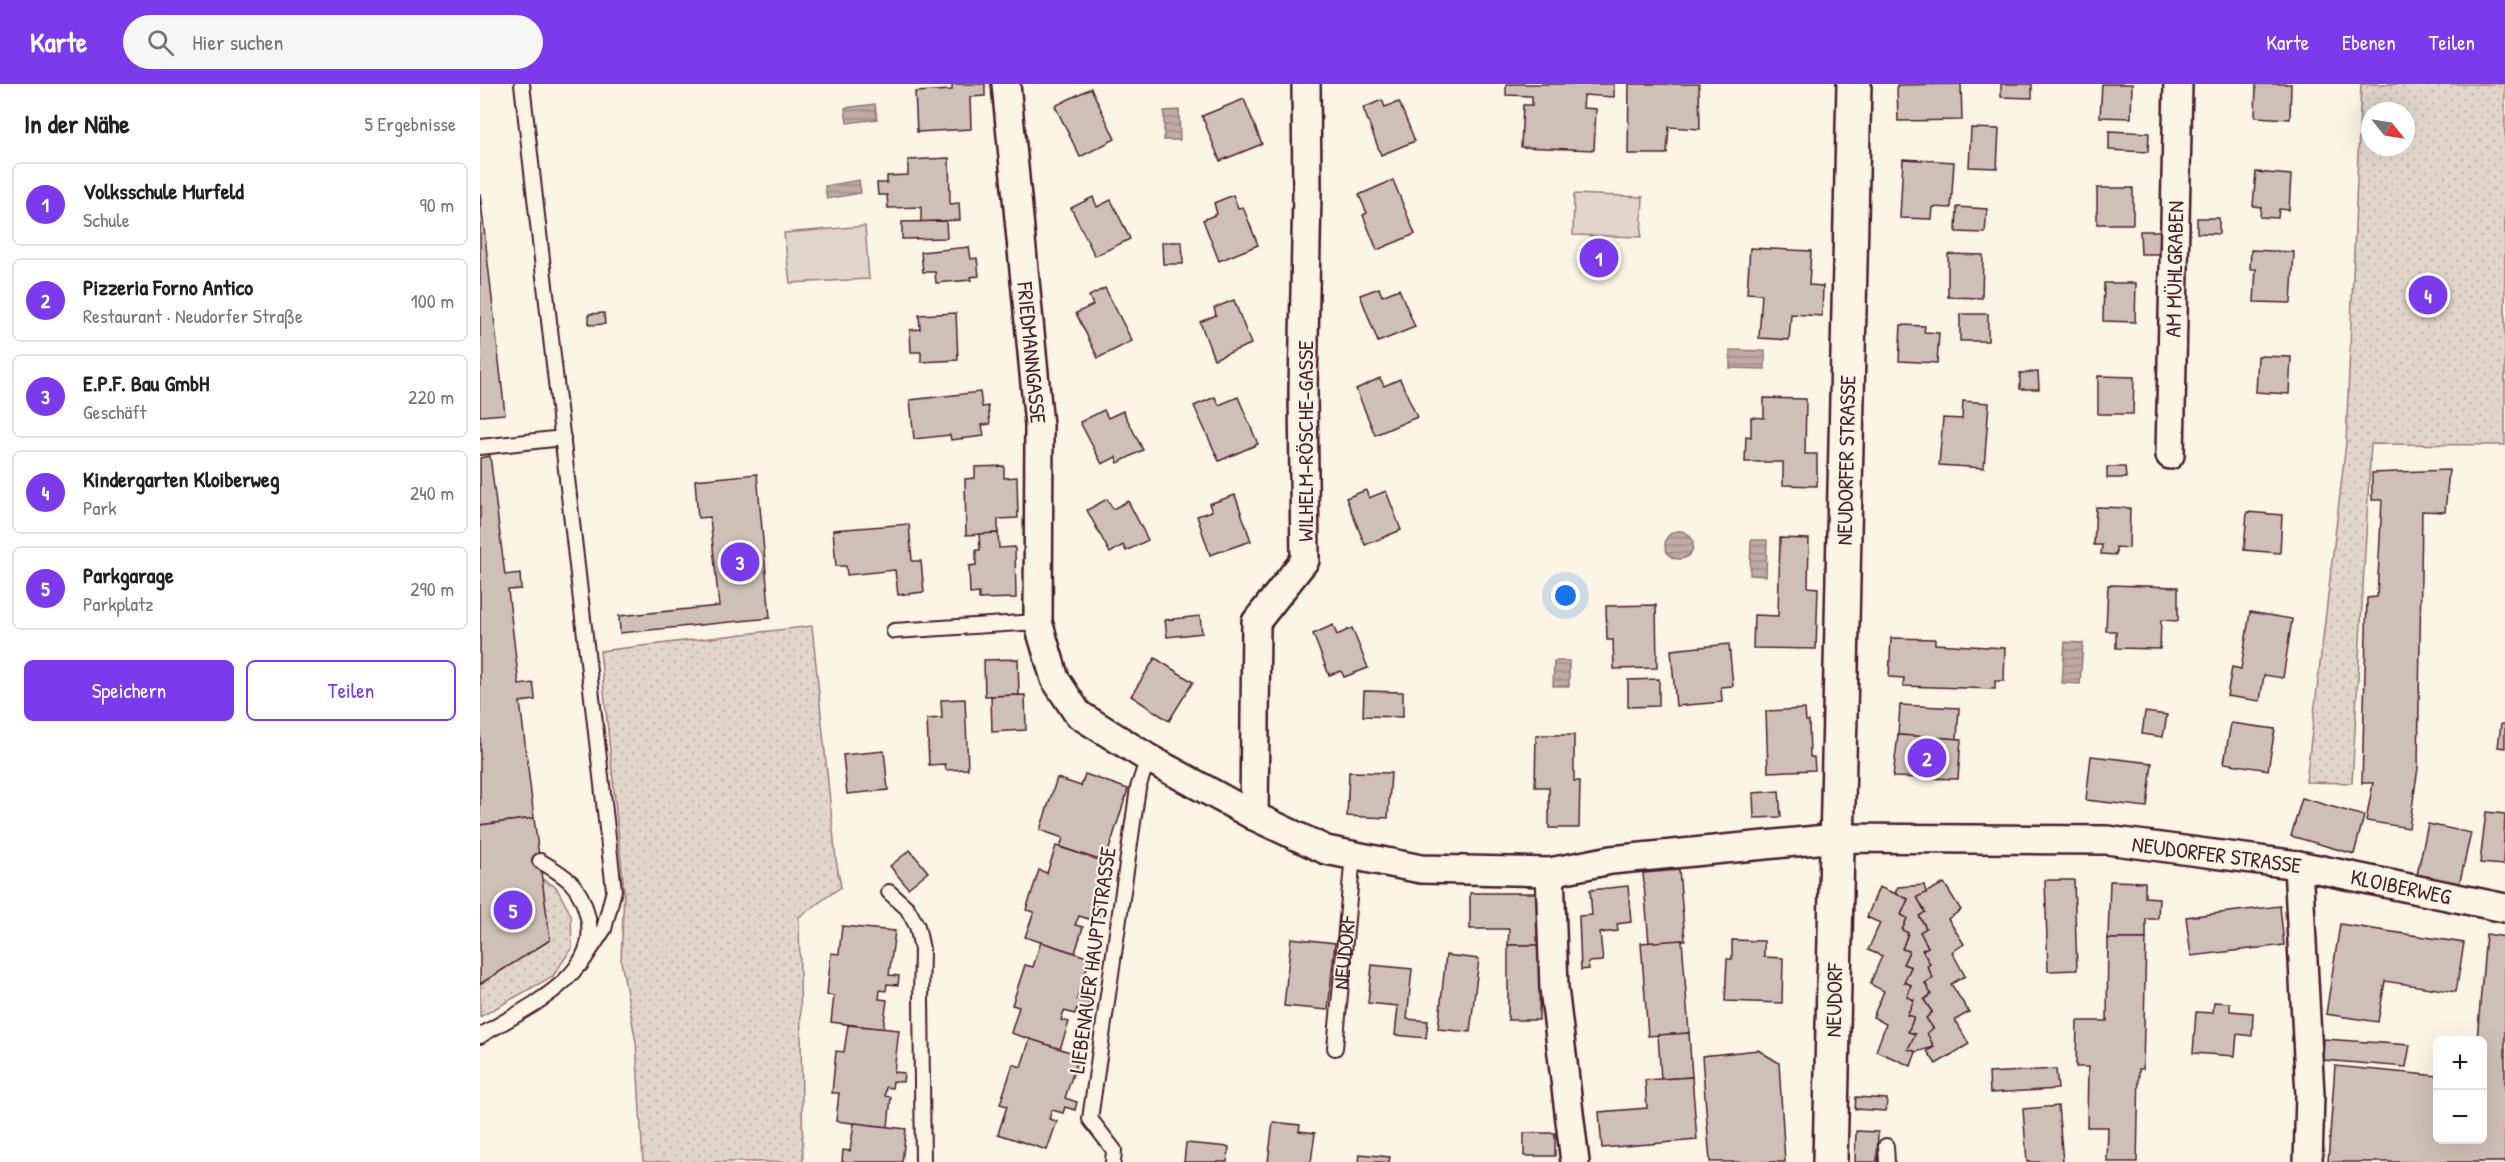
<!DOCTYPE html>
<html lang="de">
<head>
<meta charset="utf-8">
<style>
	:root { --surface:#fff; --page:#f6f6f6; --text:#202124; --muted:#757577; --line:#e0e0e0; --accent:#7c3aed }
	body { margin:0; font-family:"Patrick Hand",sans-serif; background:var(--page); color:var(--text) }
	.controls { position:absolute; right:18px; bottom:18px; display:grid; overflow:hidden; border-radius:9px; box-shadow:0 6px 24px #0002 }
	.controls button { width:54px; height:54px; display:grid; place-items:center; padding:0; border:0; border-bottom:2px solid var(--line); background:var(--surface); color:var(--text); font:30px sans-serif }
	.compass { position:absolute; left:1881px; top:18px; width:54px; height:54px; border-radius:50%; background:var(--surface); box-shadow:0 6px 24px #0002; rotate:120deg }
	.you { position:absolute; left:1086px; top:512px; width:21px; height:21px; margin:-15px; border:4px solid #fff; border-radius:50%; background:#1a73e8; box-shadow:0 0 0 9px #1a73e833 }
	.badge { display:grid; place-items:center; width:39px; height:39px; border-radius:50%; background:var(--accent); color:#fff; font-size:20px; font-weight:700 }
	.pin { position:absolute; translate:-50% -50%; border:3px solid #fff; box-shadow:0 2px 6px #0006 }
	.list { margin:0; padding:0; list-style:none }
	h2 { display:flex; justify-content:space-between; align-items:center; height:78px; margin:0; padding:0 24px; font-size:26px }
	h2 small { font-size:20px; font-weight:400; color:var(--muted) }
	.list li { display:grid; grid-template-columns:39px 1fr auto; gap:18px; align-items:center; box-sizing:border-box; height:84px; margin:0 12px 12px; padding:0 12px; border:2px solid var(--line); border-radius:9px }
	.list b { display:block; font-size:22px; white-space:nowrap }
	.list p { margin:0; font-size:20px; white-space:nowrap; color:var(--muted) }
	.list em { font-size:20px; font-style:normal; color:var(--muted) }
	.actions { display:flex; gap:12px; padding:18px 24px }
	.actions a { flex:1; padding:14px 0; border:2px solid var(--accent); border-radius:9px; text-align:center; font-size:21px; color:var(--accent) }
	.actions .main { background:var(--accent); color:#fff }
	.icon { flex:none; width:33px; height:33px; fill:none; stroke:currentColor; stroke-width:2; stroke-linecap:round; stroke-linejoin:round }
	.map { position:relative; flex:none; width:2025px; height:1078px; overflow:hidden }
	header { display:flex; align-items:center; gap:36px; box-sizing:border-box; height:84px; padding:0 30px; background:var(--accent); color:#fff }
	header strong { font-size:28px }
	nav { display:flex; gap:33px; margin-inline-start:auto; font-size:21px }
	.search { width:420px; height:54px; background:var(--page); display:flex; align-items:center; gap:15px; box-sizing:border-box; padding:0 21px; border-radius:33px; color:var(--muted); font-size:22px }
	main { display:flex }
	aside { flex:1; background:var(--surface) }
	.map>svg:first-child { display:block }
</style>
</head>
<body>
<header>
<strong>Karte</strong>
<div class="search"><svg class="icon" aria-label="search" viewBox="0 0 24 24"><circle cx="10" cy="10" r="6"/><path d="M15 15l6 6"/></svg>Hier suchen</div>
<nav><a>Karte</a><a>Ebenen</a><a>Teilen</a></nav>
</header>
<main>
<aside>
<h2>In der Nähe<small>5 Ergebnisse</small></h2>
<ul class="list">
<li><span class="badge">1</span><div><b>Volksschule Murfeld</b><p>Schule</p></div><em>90 m</em></li>
<li><span class="badge">2</span><div><b>Pizzeria Forno Antico</b><p>Restaurant · Neudorfer Straße</p></div><em>100 m</em></li>
<li><span class="badge">3</span><div><b>E.P.F. Bau GmbH</b><p>Geschäft</p></div><em>220 m</em></li>
<li><span class="badge">4</span><div><b>Kindergarten Kloiberweg</b><p>Park</p></div><em>240 m</em></li>
<li><span class="badge">5</span><div><b>Parkgarage</b><p>Parkplatz</p></div><em>290 m</em></li>
</ul>
<div class="actions"><a class="main">Speichern</a><a>Teilen</a></div>
</aside>
<div class="map">
<svg width="2025" height="1078" viewBox="0 0 2025 1078">
	<defs>
		<pattern id="green-dots" width="8" height="8" patternUnits="userSpaceOnUse" patternTransform="scale(1.5)"><rect width="8" height="8" fill="#e2d5ca"/><path d="M2 2h.1M6 6h.1" fill="none" stroke="#c3b6ae" stroke-width="1.8" stroke-linecap="round"/></pattern>
		<pattern id="water-rules" width="6" height="5" patternUnits="userSpaceOnUse" patternTransform="scale(1.5)"><rect width="6" height="5" fill="#c0aca5"/><path d="M0 2.5h6" fill="none" stroke="#9e8b87"/></pattern>
	</defs>
	<rect width="100%" height="100%" fill="#fcf5e5"/>
	<filter id="ink" filterUnits="userSpaceOnUse"><feTurbulence type="fractalNoise" baseFrequency=".0167" numOctaves="2"/><feDisplacementMap in="SourceGraphic" scale="12" xChannelSelector="R" yChannelSelector="G"/><feConvolveMatrix kernelMatrix="1 2 1 2 8 2 1 2 1" color-interpolation-filters="sRGB"/></filter>
	<g filter="url(#ink)">
		<g fill="url(#green-dots)" stroke="#967a7a" stroke-width="1.5" fill-rule="evenodd">
			<path d="M1881 0H2025V361L1891 360 1872 699 1826 698 1866 359ZM1890 27H1926V63H1890Z"/>
			<polygon points="332,542 356,776 361,803 319,833 323,1078 163,1078 156,958 141,877 144,807 120,567"/>
			<polygon points="62,795 76,803 91,831 92,864 73,892 0,933 0,900 70,856"/>
		</g>
		<g fill="#e2d5ca" stroke="#967a7a" stroke-width="1.5">
			<polygon points="1094,110 1163,113 1161,153 1093,151"/>
			<polygon points="385,142 389,195 310,199 304,149"/>
		</g>
		<g fill="url(#water-rules)" stroke="#917474" stroke-width="1.5">
			<polygon points="395,20 397,35 367,39 365,24"/>
			<polygon points="699,26 700,56 684,56 684,27"/>
			<polygon points="379,96 381,109 347,115 345,102"/>
			<polygon points="1250,266 1285,267 1285,285 1250,284"/>
			<circle cx="1199" cy="461" r="14"/>
			<polygon points="1271,456 1287,456 1286,492 1270,491"/>
			<polygon points="1585,558 1603,559 1600,600 1582,599"/>
			<polygon points="1074,577 1089,577 1089,602 1073,602"/>
		</g>
		<g fill="#cfc0b7" stroke="#4a1f2b" stroke-width="1.5">
			<polygon points="472,0 505,0 505,12 490,13 491,45 437,48 435,8 472,6"/>
			<polygon points="1026,0 1134,0 1134,13 1104,11 1103,24 1116,25 1114,66 1041,63 1043,21 1052,21 1052,12 1026,11"/>
			<polygon points="1149,0 1219,0 1220,45 1189,43 1187,70 1148,70"/>
			<polygon points="1481,0 1482,36 1418,37 1417,1"/>
			<polygon points="1521,0 1552,0 1552,14 1521,13"/>
			<polygon points="1622,0 1652,0 1651,34 1620,33"/>
			<polygon points="1776,0 1811,0 1810,35 1775,33"/>
			<polygon points="611,4 635,55 600,73 575,22"/>
			<polygon points="764,15 782,60 740,77 722,32"/>
			<polygon points="902,16 905,23 919,18 935,57 901,71 883,24"/>
			<polygon points="1491,44 1519,45 1517,84 1489,83"/>
			<polygon points="1629,47 1669,49 1668,68 1629,66"/>
			<polygon points="469,74 470,120 479,119 480,136 441,138 441,123 408,124 407,111 398,111 397,99 407,99 407,92 428,91 428,76"/>
			<polygon points="1423,75 1474,78 1471,124 1453,123 1452,135 1420,134"/>
			<polygon points="1776,88 1811,91 1809,126 1799,125 1798,134 1780,133 1781,123 1773,122"/>
			<polygon points="913,96 935,150 897,166 883,131 887,129 879,111"/>
			<rect x="1617" y="104" width="36" height="36"/>
			<polygon points="0,109 25,330 0,332"/>
			<polygon points="753,111 758,124 763,123 778,161 739,177 723,136 737,130 734,119"/>
			<polygon points="613,113 617,123 631,116 650,155 615,172 591,124"/>
			<polygon points="1477,123 1507,125 1505,149 1476,148"/>
			<polygon points="1717,134 1739,134 1739,150 1717,149"/>
			<polygon points="466,137 467,154 422,155 422,138"/>
			<polygon points="1660,147 1682,147 1682,170 1661,170"/>
			<polygon points="682,158 702,158 703,180 683,180"/>
			<polygon points="489,163 491,175 497,174 499,192 490,193 491,196 456,199 455,188 443,188 441,168"/>
			<polygon points="1270,164 1331,167 1329,201 1343,202 1342,232 1311,230 1309,256 1279,254 1282,210 1267,209"/>
			<polygon points="1771,166 1814,168 1811,219 1774,218 1776,185 1770,185"/>
			<polygon points="1468,170 1503,171 1502,214 1468,213"/>
			<polygon points="1624,199 1656,199 1655,238 1623,237"/>
			<polygon points="625,204 652,257 618,274 596,229 613,221 609,212"/>
			<polygon points="899,204 902,212 919,205 935,243 898,258 880,211"/>
			<polygon points="754,216 771,260 734,275 720,238 736,231 734,224"/>
			<polygon points="124,229 125,240 109,241 109,230"/>
			<polygon points="476,229 478,276 441,278 441,268 431,268 430,246 440,245 439,231"/>
			<rect x="1480" y="230" width="28" height="27"/>
			<polygon points="1421,241 1445,242 1444,248 1459,249 1457,279 1419,277"/>
			<polygon points="1778,272 1811,273 1809,310 1776,308"/>
			<polygon points="1558,288 1559,305 1540,305 1540,289"/>
			<polygon points="1618,292 1654,293 1653,330 1618,330"/>
			<polygon points="900,294 904,302 920,295 937,333 895,351 876,305"/>
			<polygon points="500,308 502,323 508,322 510,340 502,341 504,352 471,356 470,351 434,355 430,316"/>
			<polygon points="735,313 739,321 758,313 778,360 739,377 714,322"/>
			<polygon points="1284,314 1326,315 1325,370 1337,370 1337,402 1303,401 1303,378 1265,378 1266,352 1271,353 1271,333 1284,334"/>
			<polygon points="1483,317 1509,319 1504,384 1459,381 1463,334 1482,335"/>
			<polygon points="624,326 628,334 643,327 663,366 638,379 636,373 622,380 600,338"/>
			<polygon points="10,372 25,491 40,489 41,505 28,506 39,601 53,599 55,613 55,616 40,618 54,734 0,741 0,374"/>
			<polygon points="524,382 524,394 537,393 538,434 518,435 518,449 486,451 485,395 495,394 495,383"/>
			<polygon points="1627,383 1645,383 1646,394 1627,394"/>
			<polygon points="1969,386 1965,428 1942,427 1938,684 1929,744 1886,737 1893,699 1882,699 1887,514 1897,513 1902,416 1892,416 1892,389"/>
			<polygon points="277,390 290,534 140,549 139,532 239,522 230,433 218,434 215,396"/>
			<polygon points="886,406 889,414 906,407 921,446 885,461 866,414"/>
			<polygon points="755,411 771,457 730,471 717,432 732,427 729,420"/>
			<polygon points="627,415 633,425 648,417 668,456 646,467 643,461 630,469 607,426"/>
			<polygon points="1616,423 1650,424 1649,464 1636,463 1636,471 1621,470 1622,461 1614,461"/>
			<polygon points="1767,428 1802,431 1800,469 1764,466"/>
			<polygon points="429,440 432,477 441,477 444,508 418,511 415,486 367,491 366,482 356,482 353,446"/>
			<polygon points="518,449 519,464 535,463 536,514 499,515 499,509 490,510 489,482 496,481 496,466 500,466 499,450"/>
			<polygon points="1300,454 1329,455 1328,503 1338,504 1336,565 1273,564 1274,531 1298,532"/>
			<polygon points="1628,501 1698,503 1698,537 1681,536 1680,565 1636,564 1636,547 1626,547"/>
			<polygon points="1176,521 1177,584 1134,585 1133,556 1127,556 1126,522"/>
			<polygon points="1770,528 1812,535 1803,594 1784,591 1780,617 1747,612 1752,583 1761,585"/>
			<polygon points="720,532 722,549 687,553 685,536"/>
			<polygon points="853,541 857,551 872,544 888,584 864,593 861,587 849,591 833,550"/>
			<polygon points="1411,554 1455,555 1455,560 1525,564 1524,597 1515,597 1515,605 1423,602 1424,594 1409,593"/>
			<polygon points="1249,560 1253,602 1241,603 1242,618 1196,622 1191,566"/>
			<polygon points="675,574 713,598 689,637 651,612"/>
			<polygon points="538,575 539,611 505,612 504,576"/>
			<polygon points="1179,595 1179,622 1148,623 1148,596"/>
			<polygon points="884,607 923,608 923,633 883,632"/>
			<polygon points="545,611 546,646 512,648 511,612"/>
			<polygon points="485,615 488,685 466,686 465,680 449,681 447,635 462,634 461,616"/>
			<polygon points="1420,621 1479,624 1477,655 1418,651"/>
			<polygon points="1325,625 1326,637 1329,637 1330,673 1334,673 1335,686 1288,688 1286,627"/>
			<polygon points="1665,628 1687,631 1683,653 1662,650"/>
			<polygon points="1751,639 1795,645 1788,686 1744,679"/>
			<polygon points="2021,640 2025,640 2025,664 2018,663"/>
			<polygon points="1056,651 1094,651 1094,697 1100,697 1099,744 1069,744 1069,703 1055,703"/>
			<polygon points="1418,651 1481,655 1478,695 1413,693"/>
			<polygon points="404,667 408,706 367,710 363,671"/>
			<polygon points="1611,672 1672,679 1667,723 1606,716"/>
			<polygon points="869,688 911,689 908,734 867,732"/>
			<polygon points="605,690 648,705 625,778 580,763 583,754 560,746 577,694 601,702"/>
			<polygon points="1299,707 1301,733 1274,734 1273,709"/>
			<polygon points="1822,714 1884,732 1874,770 1811,752"/>
			<polygon points="2006,728 2025,730 2023,781 2000,779"/>
			<polygon points="54,734 70,856 0,900 0,741"/>
			<polygon points="1948,740 1991,749 1977,810 1935,800"/>
			<polygon points="576,762 625,778 611,820 623,824 621,832 611,829 609,835 599,832 595,841 603,843 595,869 545,853 554,828 546,826 559,786 567,789"/>
			<polygon points="430,766 448,788 428,804 410,782"/>
			<polygon points="1199,786 1205,856 1169,859 1163,789"/>
			<polygon points="1565,796 1594,796 1597,886 1568,887"/>
			<polygon points="1630,797 1665,798 1665,813 1679,814 1678,835 1666,835 1666,855 1628,855"/>
			<polygon points="1464,799 1481,826 1468,835 1484,860 1472,868 1485,892 1471,900 1489,928 1475,936 1489,960 1456,980 1447,967 1454,963 1447,949 1453,944 1446,934 1452,928 1444,916 1451,910 1445,899 1453,894 1447,882 1450,880 1442,866 1448,863 1440,848 1446,844 1439,832 1445,828 1437,813"/>
			<polygon points="1444,801 1446,809 1437,813 1445,828 1439,832 1446,844 1440,848 1448,863 1442,866 1450,880 1447,882 1453,894 1445,899 1451,910 1444,916 1452,928 1446,934 1453,944 1447,949 1454,963 1436,968 1428,965 1435,950 1428,948 1434,933 1427,931 1434,916 1427,913 1431,901 1424,898 1431,883 1423,880 1429,867 1422,865 1428,849 1422,846 1427,834 1421,831 1428,815 1415,809 1418,803"/>
			<polygon points="1148,802 1151,838 1137,840 1138,847 1120,849 1123,877 1108,878 1109,885 1101,886 1099,832 1112,831 1110,806"/>
			<polygon points="1399,803 1428,815 1421,831 1427,834 1422,846 1428,849 1422,865 1429,867 1423,880 1431,883 1424,898 1431,901 1427,913 1434,916 1427,931 1434,933 1428,948 1435,950 1428,965 1436,968 1431,982 1396,967 1406,940 1393,933 1404,907 1390,900 1402,872 1388,866 1400,839 1387,833"/>
			<polygon points="990,809 1060,809 1060,861 1028,861 1029,845 990,845"/>
			<polygon points="1800,822 1804,861 1711,872 1706,833"/>
			<polygon points="1860,840 1984,859 1976,908 1905,897 1898,938 1846,930"/>
			<polygon points="362,842 415,847 409,891 419,892 418,901 407,900 406,907 400,906 399,915 407,916 403,945 351,938 354,912 347,911 351,869 359,870"/>
			<polygon points="2006,850 2025,853 2025,1078 1848,1078 1855,982 1958,992 1958,1056 2002,1056 2002,956 1997,956"/>
			<polygon points="811,854 855,859 848,926 804,922"/>
			<polygon points="1628,855 1666,855 1663,985 1659,985 1657,1078 1627,1078 1628,1043 1607,1043 1608,983 1596,983 1597,937 1627,937"/>
			<polygon points="1202,856 1209,949 1168,952 1161,859"/>
			<polygon points="1252,856 1284,857 1284,873 1303,874 1302,919 1245,917 1247,875 1252,875"/>
			<polygon points="561,858 610,874 597,915 609,918 606,927 597,924 595,930 584,927 581,936 589,938 580,965 531,949 539,923 532,921 545,881 553,883"/>
			<polygon points="1028,861 1060,861 1059,936 1028,936"/>
			<polygon points="966,871 999,875 990,948 958,945"/>
			<polygon points="892,881 932,885 927,935 948,937 946,954 915,951 918,922 888,919"/>
			<polygon points="1734,918 1750,919 1750,927 1773,929 1772,952 1757,950 1755,972 1713,969 1716,928 1733,929"/>
			<polygon points="368,941 419,946 414,988 424,989 423,998 413,997 412,1004 406,1003 405,1012 411,1013 408,1043 356,1037 359,1009 352,1009 356,967 364,968"/>
			<polygon points="1209,949 1212,993 1181,995 1178,951"/>
			<polygon points="550,955 599,971 585,1014 597,1018 595,1026 585,1023 583,1029 572,1026 569,1035 577,1037 567,1066 518,1050 527,1022 520,1020 533,980 541,983"/>
			<polygon points="1844,955 1930,961 1926,983 1843,976"/>
			<polygon points="1278,966 1299,979 1305,1078 1230,1078 1222,972"/>
			<polygon points="1576,985 1578,1005 1510,1009 1509,989"/>
			<polygon points="1212,993 1217,1056 1122,1064 1119,1028 1167,1024 1165,996"/>
			<polygon points="1376,1013 1407,1015 1406,1027 1375,1025"/>
			<polygon points="1578,1022 1583,1078 1547,1078 1543,1025"/>
			<polygon points="793,1038 820,1041 819,1047 835,1049 831,1078 788,1078"/>
			<polygon points="374,1039 426,1045 422,1078 362,1078 363,1066 370,1067"/>
			<polygon points="1376,1047 1398,1048 1397,1078 1375,1078"/>
			<rect x="1044" y="1049" width="31" height="23"/>
			<polygon points="706,1059 749,1063 747,1078 704,1078"/>
			<polygon points="880,1070 910,1073 909,1078 879,1078"/>
		</g>
		<g fill="none" stroke-linecap="round" stroke-linejoin="round">
			<defs>
				<g id="lane">
					<polyline points="42,0 134,806 124,845 101,880"/>
					<polyline points="0,363 83,354"/>
					<polyline points="414,547 558,538"/>
					<polyline points="409,808 427,824 437,842 442,865 441,916 443,1078"/>
					<path d="M0 952C41 926 122 893 108 834 101 802 88 793 60 777"/>
					<path id="s1" d="M855 964 873 771"/>
					<polyline points="1406,1062 1407,1078"/>
					<polyline points="633,1078 634,1066 610,1035 658,704 668,674"/>
				</g>
				<g id="street">
					<path id="s2" d="M526 0 559 341 558 538 575 595 598 630 668 674 774 732 846 766 941 785 1070 788 1131 776 1357 754 1627 756 1818 781 2025 824"/>
					<path id="s3" d="M1690 371 1698 0"/>
					<polyline points="774,732 776,538 825,476 823,307 827,108 826,0"/>
					<polyline points="1818,781 1830,1011 1828,1078"/>
					<polyline points="1070,788 1074,904 1095,1078"/>
				</g>
				<g id="secondary">
					<path id="s4" d="M1350 1078 1374 0"/>
				</g>
			</defs>
			<use href="#lane" stroke="#4a1f2b" stroke-width="18"/>
			<use href="#street" stroke="#4a1f2b" stroke-width="32"/>
			<use href="#secondary" stroke="#4a1f2b" stroke-width="38"/>
			<use href="#lane" stroke="#fcf5e5" stroke-width="14"/>
			<use href="#street" stroke="#fcf5e5" stroke-width="27"/>
			<use href="#secondary" stroke="#fcf5e5" stroke-width="33"/>
		</g>
	</g>
	<g text-anchor="middle" dominant-baseline="central" stroke-width="4.5" stroke-linejoin="round" paint-order="stroke">
		<g font-size="22" fill="#4a1f2b" stroke="#fcf5e5">
			<text stroke="none"><textPath href="#s3" startOffset="186">AM MÜHLGRABEN</textPath></text>
			<text stroke="none"><textPath href="#s2" startOffset="270">FRIEDMANNGASSE</textPath></text>
			<text transform="translate(825 357) rotate(-90)">WILHELM-RÖSCHE-GASSE</text>
			<text stroke="none"><textPath href="#s4" startOffset="702">NEUDORFER STRASSE</textPath></text>
			<text stroke="none"><textPath href="#s2" startOffset="1820">NEUDORFER STRASSE</textPath></text>
			<text stroke="none"><textPath href="#s2" startOffset="2007">KLOIBERWEG</textPath></text>
			<text stroke="none"><textPath href="#s1" startOffset="96">NEUDORF</textPath></text>
			<text transform="translate(612 876) rotate(-82)">LIEBENAUER HAUPTSTRASSE</text>
			<text stroke="none"><textPath href="#s4" startOffset="162">NEUDORF</textPath></text>
		</g>
	</g>
</svg>
<div class="controls">
<button>+</button>
<button>−</button>
</div>
<svg class="compass" viewBox="-18 -18 36 36"><path d="M0-13l5 13h-10z" fill="#e53935"/><path d="M0 13l5-13h-10z" fill="#757577"/></svg>
<div class="you"></div>
<div class="pin badge" style="left:1119px;top:174px">1</div>
<div class="pin badge" style="left:1447px;top:674px">2</div>
<div class="pin badge" style="left:260px;top:478px">3</div>
<div class="pin badge" style="left:1948px;top:211px">4</div>
<div class="pin badge" style="left:33px;top:826px">5</div>
</div>
</main>
</body>
</html>
